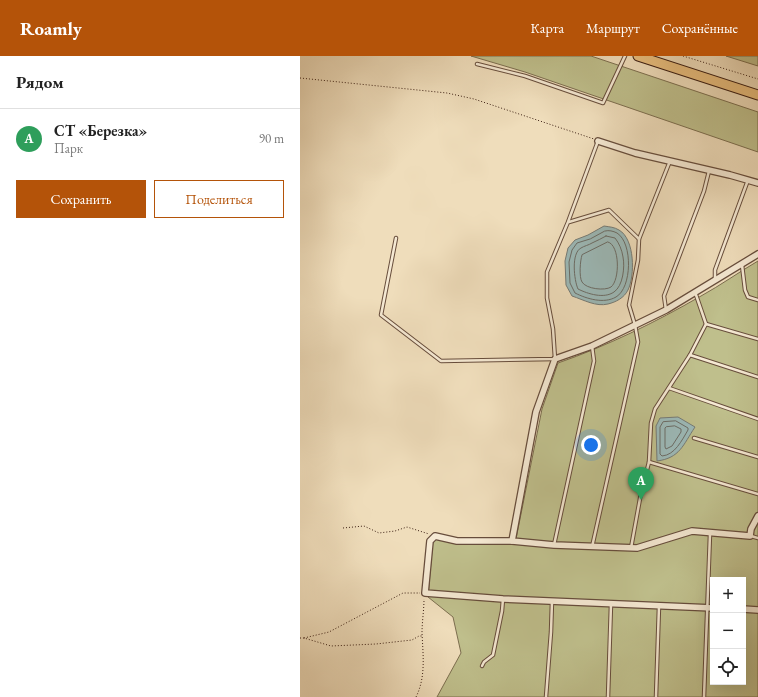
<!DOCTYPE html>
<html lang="ru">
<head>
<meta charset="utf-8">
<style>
	:root { --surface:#fff; --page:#f6f6f6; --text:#222; --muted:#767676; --line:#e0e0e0; --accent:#b45309 }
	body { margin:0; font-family:"EB Garamond",serif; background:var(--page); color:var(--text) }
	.controls { position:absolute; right:12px; bottom:12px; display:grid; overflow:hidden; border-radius:0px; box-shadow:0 4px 16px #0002 }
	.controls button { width:36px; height:36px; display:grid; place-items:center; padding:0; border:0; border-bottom:1px solid var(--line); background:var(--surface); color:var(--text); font:20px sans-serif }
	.you { position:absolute; left:291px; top:389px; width:14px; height:14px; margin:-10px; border:3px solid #fff; border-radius:50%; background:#1a73e8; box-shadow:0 0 0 6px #1a73e833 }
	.badge { display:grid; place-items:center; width:26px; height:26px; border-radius:50%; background:var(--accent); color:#fff; font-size:13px; font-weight:700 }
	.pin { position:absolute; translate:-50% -33px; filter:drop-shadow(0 1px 2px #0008) }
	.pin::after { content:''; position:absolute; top:21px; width:14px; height:12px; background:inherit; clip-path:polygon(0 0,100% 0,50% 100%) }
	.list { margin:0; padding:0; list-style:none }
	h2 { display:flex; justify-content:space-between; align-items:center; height:52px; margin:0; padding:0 16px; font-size:17px }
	h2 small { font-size:13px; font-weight:400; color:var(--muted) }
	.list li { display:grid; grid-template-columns:26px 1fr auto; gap:12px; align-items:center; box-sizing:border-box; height:60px; padding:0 16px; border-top:1px solid var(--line) }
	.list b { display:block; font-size:15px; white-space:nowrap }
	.list p { margin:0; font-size:13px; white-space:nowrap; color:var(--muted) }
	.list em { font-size:13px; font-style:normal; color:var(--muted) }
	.actions { display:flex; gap:8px; padding:12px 16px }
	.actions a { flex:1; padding:9px 0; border:1px solid var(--accent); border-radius:0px; text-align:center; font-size:14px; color:var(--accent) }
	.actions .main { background:var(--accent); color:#fff }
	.icon { flex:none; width:22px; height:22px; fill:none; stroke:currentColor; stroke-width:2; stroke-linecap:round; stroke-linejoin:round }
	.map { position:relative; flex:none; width:458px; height:641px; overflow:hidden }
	header { display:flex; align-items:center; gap:24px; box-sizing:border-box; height:56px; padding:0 20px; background:var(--accent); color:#fff }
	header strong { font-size:19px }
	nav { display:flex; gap:22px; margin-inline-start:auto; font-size:14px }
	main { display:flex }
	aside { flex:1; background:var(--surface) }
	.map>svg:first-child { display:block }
</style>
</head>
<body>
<header>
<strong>Roamly</strong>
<nav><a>Карта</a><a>Маршрут</a><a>Сохранённые</a></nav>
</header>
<main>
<aside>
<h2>Рядом<small></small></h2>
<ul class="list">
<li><span class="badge" style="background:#2e9e5b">A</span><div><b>СТ «Березка»</b><p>Парк</p></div><em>90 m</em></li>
</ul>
<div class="actions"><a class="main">Сохранить</a><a>Поделиться</a></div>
</aside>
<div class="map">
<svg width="458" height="641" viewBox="0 0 458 641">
	<rect width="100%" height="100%" fill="#efddbb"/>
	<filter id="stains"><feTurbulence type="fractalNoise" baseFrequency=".005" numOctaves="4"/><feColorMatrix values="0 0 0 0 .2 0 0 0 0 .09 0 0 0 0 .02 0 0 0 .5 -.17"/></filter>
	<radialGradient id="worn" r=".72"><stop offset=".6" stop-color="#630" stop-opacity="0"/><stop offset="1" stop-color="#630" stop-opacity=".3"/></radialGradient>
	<g fill="#bfbf8c" stroke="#7c6e4f" fill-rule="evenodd">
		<polygon points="171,0 291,0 458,56 458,96 225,16"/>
		<polygon points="426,0 458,0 458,10"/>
		<path d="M458 205V641H137L161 597 153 561 128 541 133 483 215 488 242 353 258 307C307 290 356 266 401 240 421 229 439 216 458 205ZM413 524H443V626H413Z"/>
	</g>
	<g fill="#9cbab9" stroke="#757b76">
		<path d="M304 170C310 171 314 171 319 174 335 183 335 220 328 234 324 242 316 246 308 248 296 251 284 244 272 240L266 229 265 205 268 192 275 184 288 179Z"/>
		<path d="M378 361 395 371C383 389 380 402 357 405L356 370 360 362Z"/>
	</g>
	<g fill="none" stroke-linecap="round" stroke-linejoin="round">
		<g stroke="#6b6c66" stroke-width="1">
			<path d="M305 175C309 174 313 175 317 177 333 187 332 232 316 241 304 248 287 243 275 237L270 227 269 206 272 194 277 187 290 183Z"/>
			<path d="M306 180 315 182C319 187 322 194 323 201 325 211 323 230 314 236 304 243 288 238 278 233 274 224 271 197 281 192 284 190 289 189 292 187 297 185 302 182 306 180Z"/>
			<path d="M308 186C320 189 320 224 311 231 305 235 286 233 282 226 279 221 280 205 282 199Z"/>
			<path d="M376 365 388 372V374C382 384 375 399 362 400L360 398V371L363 366Z"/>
			<polygon points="375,370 381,373 381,376 372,390 366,393 365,391 365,372 366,371"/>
		</g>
		<defs>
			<g id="lane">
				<polyline points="177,8 225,20 303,47 325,0"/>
				<polyline points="269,166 309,154 339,183"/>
				<polyline points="96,182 81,259 141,305 255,303 253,273 247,242 247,216 268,166 298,85"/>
				<polyline points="442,209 445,234 448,241 458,244"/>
				<polyline points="415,223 415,214 448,124"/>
				<polyline points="395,236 406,268"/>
				<polyline points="366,254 364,240 404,135 409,115"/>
				<polyline points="390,299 458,321"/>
				<polyline points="369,332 458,363"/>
				<polyline points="394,382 458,401"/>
				<polyline points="349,406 458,438"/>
				<polyline points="451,480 458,482"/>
				<polyline points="254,489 294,305 292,290"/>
				<polyline points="292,491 338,286 335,269 329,249 338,204 339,183 370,105"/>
				<polyline points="331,492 341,437 349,406 351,367 355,353 390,299 406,268 458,283"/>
				<polyline points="182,610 184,606 193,599 202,555 203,543"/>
				<polyline points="246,641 251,576 252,545"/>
				<polyline points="308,641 311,548"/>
				<polyline points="356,641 359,550"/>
				<polyline points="404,641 410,478"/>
			</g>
			<g id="street">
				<polyline points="298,85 335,97 430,119 458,127"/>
				<polyline points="458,198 366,254 292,290 255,303 236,356 212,485 254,489 337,492 392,475 450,480 451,473 458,460"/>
				<polyline points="212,485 157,485 135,480 130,485 125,537 203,543 413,552"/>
				<polyline points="443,553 458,554"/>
			</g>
			<polyline id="primary" points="338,0 458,39"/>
		</defs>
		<use href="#lane" stroke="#674d3c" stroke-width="4.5"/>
		<use href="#street" stroke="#674d3c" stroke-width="8"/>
		<use href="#primary" stroke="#3a1d12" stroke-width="11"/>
		<g stroke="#3a1d12" stroke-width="1" stroke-dasharray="1 2" stroke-linecap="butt">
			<polyline points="383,0 458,23"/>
			<polyline points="0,22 147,37 174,43 294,83"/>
			<polyline points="43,472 64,470 79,477 95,475 107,471 129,478"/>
			<polyline points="0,582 4,582 31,590 76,588 112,584 119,580 122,580"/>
			<polyline points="4,582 29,576 103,537 120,537"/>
			<path d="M116 641C126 621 123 599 122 577 122 566 124 554 124 543"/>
		</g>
		<use href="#lane" stroke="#f5e9d3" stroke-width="2.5"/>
		<use href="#street" stroke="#f5e9d3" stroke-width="5.5"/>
		<use href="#primary" stroke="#e8be7e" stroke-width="9"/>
	</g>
	<rect width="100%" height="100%" filter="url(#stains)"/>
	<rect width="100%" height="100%" fill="url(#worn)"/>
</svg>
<div class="controls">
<button>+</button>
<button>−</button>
<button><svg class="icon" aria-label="locate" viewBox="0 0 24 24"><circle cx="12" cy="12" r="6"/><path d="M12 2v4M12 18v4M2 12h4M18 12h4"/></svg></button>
</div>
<div class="you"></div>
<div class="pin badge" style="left:341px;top:444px;background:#2e9e5b">A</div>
</div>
</main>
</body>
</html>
